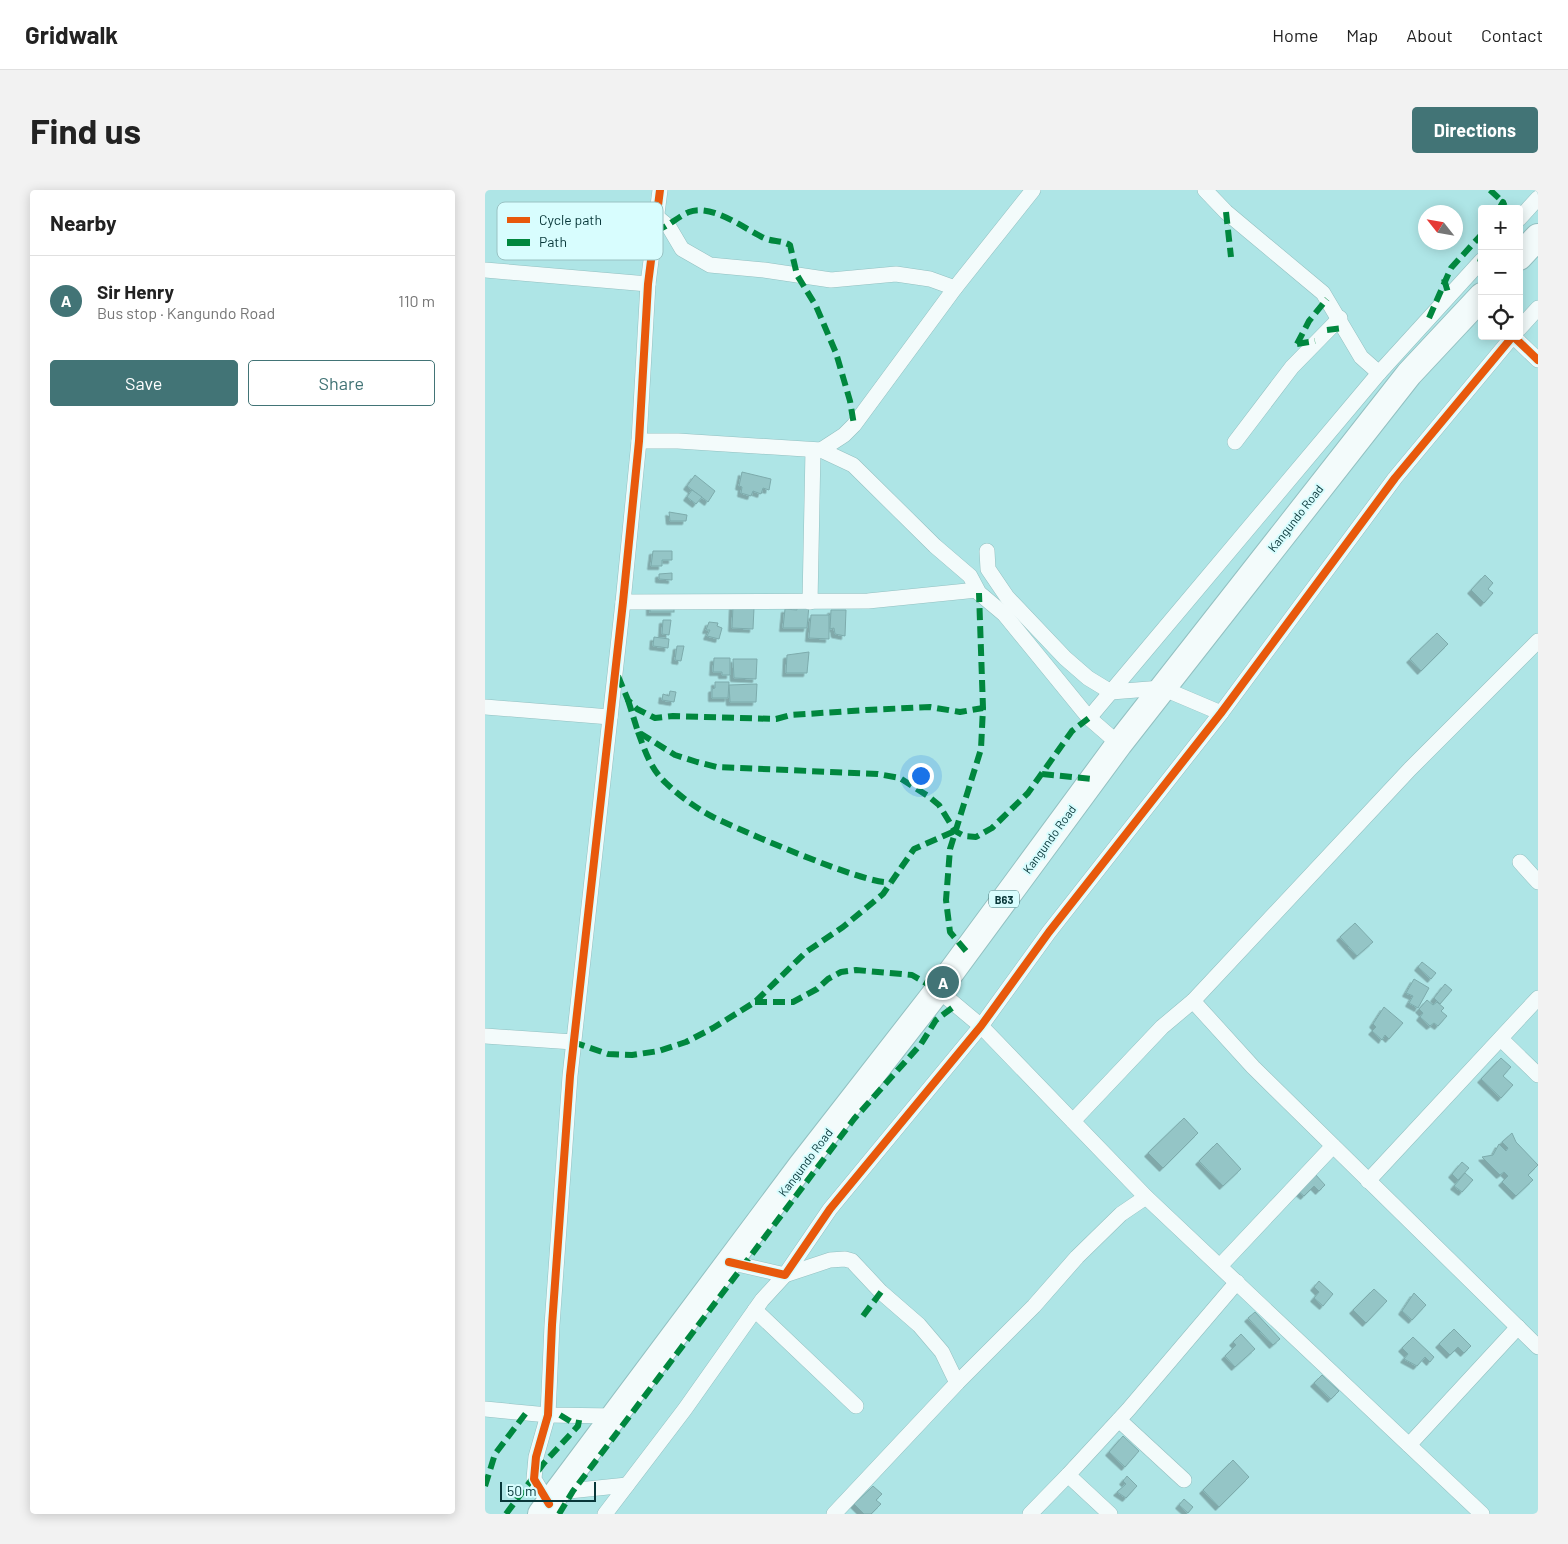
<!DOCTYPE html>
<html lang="en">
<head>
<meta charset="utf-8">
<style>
	:root { --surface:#fff; --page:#f2f2f2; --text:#222; --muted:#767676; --line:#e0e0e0; --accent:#427476 }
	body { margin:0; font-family:Barlow,sans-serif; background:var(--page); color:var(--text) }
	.controls { position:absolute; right:15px; top:15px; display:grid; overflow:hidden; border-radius:5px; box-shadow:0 2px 12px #0003 }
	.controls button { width:45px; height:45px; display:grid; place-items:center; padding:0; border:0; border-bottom:1px solid var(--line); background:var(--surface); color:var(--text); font:25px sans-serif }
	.compass { position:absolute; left:933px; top:15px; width:45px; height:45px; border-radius:50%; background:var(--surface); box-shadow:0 2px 12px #0003; rotate:301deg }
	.scale { position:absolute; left:15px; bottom:12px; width:96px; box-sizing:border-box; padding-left:5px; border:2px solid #083739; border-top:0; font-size:14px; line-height:18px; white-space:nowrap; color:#083739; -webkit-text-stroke:4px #d8fdfe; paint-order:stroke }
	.you { position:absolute; left:435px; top:585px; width:18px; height:18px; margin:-12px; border:4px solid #fff; border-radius:50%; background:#1a73e8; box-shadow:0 0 0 8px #1a73e833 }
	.badge { display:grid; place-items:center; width:32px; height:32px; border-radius:50%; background:var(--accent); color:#fff; font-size:16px; font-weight:700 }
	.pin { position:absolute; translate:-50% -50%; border:2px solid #fff; box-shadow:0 1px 5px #0006 }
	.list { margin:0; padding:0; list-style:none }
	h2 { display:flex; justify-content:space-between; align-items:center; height:65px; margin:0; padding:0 20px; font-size:21px }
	h2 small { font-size:16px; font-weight:400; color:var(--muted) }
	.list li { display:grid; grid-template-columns:32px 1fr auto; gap:15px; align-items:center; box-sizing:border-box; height:90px; padding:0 20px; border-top:1px solid var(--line) }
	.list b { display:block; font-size:19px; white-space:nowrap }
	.list p { margin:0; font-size:16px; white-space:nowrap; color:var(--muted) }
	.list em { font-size:16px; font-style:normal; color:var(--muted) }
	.actions { display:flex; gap:10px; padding:15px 20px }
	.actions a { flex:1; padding:11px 0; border:1px solid var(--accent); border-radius:5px; text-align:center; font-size:18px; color:var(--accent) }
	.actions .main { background:var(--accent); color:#fff }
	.icon { flex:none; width:28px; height:28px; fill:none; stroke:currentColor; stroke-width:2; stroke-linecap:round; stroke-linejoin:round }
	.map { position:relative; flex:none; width:1053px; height:1324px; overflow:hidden; border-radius:5px }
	header { display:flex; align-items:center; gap:30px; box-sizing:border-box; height:70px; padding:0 25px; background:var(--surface); border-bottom:1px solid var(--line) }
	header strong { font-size:24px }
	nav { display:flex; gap:28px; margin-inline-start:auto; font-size:18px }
	.intro { display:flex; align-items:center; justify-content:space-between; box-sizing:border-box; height:120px; padding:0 30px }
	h1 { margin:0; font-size:35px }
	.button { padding:12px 22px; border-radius:5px; background:var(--accent); color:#fff; font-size:18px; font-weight:700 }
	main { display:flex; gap:30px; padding:0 30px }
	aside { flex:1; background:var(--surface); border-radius:5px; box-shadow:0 2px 12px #0003 }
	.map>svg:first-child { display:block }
</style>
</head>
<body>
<header>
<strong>Gridwalk</strong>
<nav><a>Home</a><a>Map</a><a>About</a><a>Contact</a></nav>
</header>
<div class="intro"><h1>Find us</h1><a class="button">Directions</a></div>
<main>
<aside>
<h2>Nearby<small></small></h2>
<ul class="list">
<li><span class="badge">A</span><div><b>Sir Henry</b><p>Bus stop · Kangundo Road</p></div><em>110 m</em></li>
</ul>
<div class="actions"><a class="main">Save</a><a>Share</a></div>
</aside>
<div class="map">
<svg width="1053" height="1324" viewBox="0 0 1053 1324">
	<defs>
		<filter id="shadow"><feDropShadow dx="-3.5" dy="3.5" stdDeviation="0" flood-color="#0004"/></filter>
	</defs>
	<rect width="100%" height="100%" fill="#aee5e6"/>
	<g fill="#94c5c6" stroke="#7dabac" filter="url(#shadow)">
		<polygon points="257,282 286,289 284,300 278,298 276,304 268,301 266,306 256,303 257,297 254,296"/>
		<polygon points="210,285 230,301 223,312 202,296"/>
		<polygon points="207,300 217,307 211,314 202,307"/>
		<polygon points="184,322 202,325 201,331 185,331"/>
		<polygon points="168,361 187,361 187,370 177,370 177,376 166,376"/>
		<polygon points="187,383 187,390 174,389 174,384"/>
		<polygon points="1000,385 1008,393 1003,399 1008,403 999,413 986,400"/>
		<polygon points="312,415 324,415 322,438 298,438 300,419 312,420"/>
		<rect x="165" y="416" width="24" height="6"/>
		<polygon points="248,416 269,418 268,439 247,438"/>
		<polygon points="346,420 361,420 360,446 350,444 349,438 345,439"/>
		<polygon points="326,425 344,425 344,449 324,448"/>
		<polygon points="178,430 186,430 184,445 177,444"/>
		<polygon points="224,432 233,433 232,436 237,438 234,449 222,446 225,440 221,440"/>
		<polygon points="952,443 963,454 936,481 925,469"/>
		<polygon points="169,447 184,449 183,458 168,456"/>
		<polygon points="192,456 199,456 196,471 190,470"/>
		<polygon points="324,462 322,483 301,483 302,465"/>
		<polygon points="229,468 245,468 245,485 237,485 237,482 228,482"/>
		<polygon points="248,469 272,469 271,489 249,488"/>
		<polygon points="230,492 244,492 243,508 227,508 227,499 230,498"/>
		<polygon points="272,494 271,512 245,512 244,495"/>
		<polygon points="185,501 191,502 189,512 177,510 178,504 184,506"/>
		<polygon points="870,733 888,752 872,766 855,747"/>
		<polygon points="937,772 951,783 946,789 933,777"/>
		<polygon points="929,789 944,798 933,818 924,813 928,806 921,803"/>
		<polygon points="960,794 967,800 955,814 949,808"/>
		<polygon points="942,810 948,815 952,812 959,818 956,821 962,826 953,836 949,833 945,836 935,827 938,823 934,819"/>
		<polygon points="899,817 918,833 904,849 900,845 897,850 887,841 891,837 888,834"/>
		<polygon points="1016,868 1026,877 1018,886 1028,895 1016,908 996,889"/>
		<polygon points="699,928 713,943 678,978 663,963"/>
		<polygon points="1027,943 1031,952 1053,975 1043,985 1048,990 1031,1006 1017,992 1023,986 1019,982 1015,985 997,967 1008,965 1014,954 1021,961 1023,958 1017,952"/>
		<polygon points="732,953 756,979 738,996 714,971"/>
		<polygon points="977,972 984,978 973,990 967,984"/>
		<polygon points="980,983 988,990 977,1002 969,996"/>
		<polygon points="830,984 840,995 834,1001 829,996 819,1006 813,1001"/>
		<polygon points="834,1091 848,1104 838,1116 829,1108 834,1102 829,1097"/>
		<polygon points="889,1099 902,1111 881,1133 868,1120"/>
		<polygon points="929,1103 941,1115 927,1130 917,1121"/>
		<polygon points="770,1122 795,1149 788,1155 763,1128"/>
		<polygon points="969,1139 986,1156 979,1163 973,1157 965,1165 954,1154"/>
		<polygon points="756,1144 770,1159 750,1177 740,1166 751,1155 748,1152"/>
		<polygon points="928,1147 949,1167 945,1172 940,1167 932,1176 919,1169 923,1164 917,1158"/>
		<polygon points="837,1185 854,1201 846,1209 829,1193"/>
		<polygon points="638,1246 654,1261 640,1277 624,1262"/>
		<polygon points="748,1270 764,1287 734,1317 718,1300"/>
		<polygon points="642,1286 652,1296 641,1308 632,1302 641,1294 638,1291"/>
		<polygon points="388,1296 397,1304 391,1310 396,1314 386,1324 379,1324 369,1314"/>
		<polygon points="699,1309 708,1317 703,1323 694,1315"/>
	</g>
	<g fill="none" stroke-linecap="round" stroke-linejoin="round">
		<defs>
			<g id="street">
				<polyline points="720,0 741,22 838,103 876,167 894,183"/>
				<polyline points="172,27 184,37 197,59 225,75 279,80 346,90 411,84 445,89 470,98"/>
				<polyline points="1034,29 1053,8"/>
				<polyline points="0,80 163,94"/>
				<polyline points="1034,139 1053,118"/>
				<polyline points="154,251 193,251 336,260 368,275 450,356 485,386 494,403 519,424 604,528 634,554"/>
				<polyline points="750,252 807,177 855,128"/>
				<polyline points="336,260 359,245 369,235 470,98 548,0"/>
				<polyline points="502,361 503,379 522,407 580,468 603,488 626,502 677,498 736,523"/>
				<polyline points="138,412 383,411 492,400"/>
				<polyline points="325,412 328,260"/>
				<polyline points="0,517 125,527"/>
				<polyline points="604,528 894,183 997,70"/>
				<polyline points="1035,672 1053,692"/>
				<polyline points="453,800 496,836 661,1007 997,1324"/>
				<polyline points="708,811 768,877 1053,1157"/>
				<polyline points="0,846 88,852"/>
				<polyline points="1016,849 1053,885"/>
				<polyline points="588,931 677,837 708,811 925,579 1053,451"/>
				<polyline points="883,991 1053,808"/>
				<polyline points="244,1072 300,1085 345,1019 496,836 564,742 736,523 910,288 1028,146 1053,170"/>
				<polyline points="735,1076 848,956"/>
				<polyline points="270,1120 371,1216"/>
				<polyline points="0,1219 63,1225 129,1226"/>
				<polyline points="634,1230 699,1290"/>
				<polyline points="924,1255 1033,1137"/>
				<polyline points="74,1302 142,1295"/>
				<polyline points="64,1314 49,1289 51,1267 63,1225 67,1135 85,886 138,412 154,251 163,94 175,0"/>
				<polyline points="120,1324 200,1219 277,1110 300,1085 345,1070 360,1069 367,1071 396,1102 434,1135 457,1162 472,1193"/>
				<polyline points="349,1324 472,1193 549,1116 592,1067 636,1024 661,1007"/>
				<polyline points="545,1324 583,1285"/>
				<polyline points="625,1324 583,1285 643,1220 752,1092"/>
			</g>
			<g id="highway">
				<polyline points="1034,67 1053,47"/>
				<polyline points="56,1324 316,976 453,800 634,554 924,184 997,106"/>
			</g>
		</defs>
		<use href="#street" stroke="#93c0c1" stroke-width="16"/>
		<use href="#highway" stroke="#93c0c1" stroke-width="28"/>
		<use href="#street" stroke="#f3fbfb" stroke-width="15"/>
		<use href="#highway" stroke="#f3fbfb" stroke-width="26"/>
		<g stroke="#00873e" stroke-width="6" stroke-dasharray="12 6" stroke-linecap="butt">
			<polyline points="1005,0 1018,12"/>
			<polyline points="1014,19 1018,12 1021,19"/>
			<polyline points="741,22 746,67"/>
			<polyline points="1034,28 1035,28"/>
			<path d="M170 41C183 37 192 27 204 22 226 13 260 39 279 48 288 52 296 50 305 55L312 85 331 116 351 163 365 211 369 235"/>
			<polyline points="995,72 997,65"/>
			<polyline points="959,89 964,106"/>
			<polyline points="944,128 966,78 997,44"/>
			<polyline points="842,140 858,138"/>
			<polyline points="812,154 824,131 842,109"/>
			<polyline points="812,154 830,151"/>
			<polyline points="133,486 143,510 152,519 170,528 188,526 291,529 306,525 381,520 445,517 475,522 498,518"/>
			<polyline points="143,510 153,542 190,565 212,572 232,577 393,584 415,588 443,606 454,615 470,641 479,646 491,647 507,638 543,603 587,541 604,528"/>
			<path d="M153 542C160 561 166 580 182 594 196 607 211 618 228 627 255 640 383 696 405 692"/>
			<polyline points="557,584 607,589"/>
			<polyline points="481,761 465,742 461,710 465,659 496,559 498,518 494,403"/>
			<polyline points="270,812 308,812 332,799 343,789 356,782 371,780 427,785 453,800"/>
			<polyline points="88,852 123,864 147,865 174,861 201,852 228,838 270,812 321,762 358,737 398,704 429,659 470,641"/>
			<polyline points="378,1126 396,1102"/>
			<polyline points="75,1225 93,1236"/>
			<polyline points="0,1296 10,1264 41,1223"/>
			<polyline points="21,1324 59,1273 93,1236 95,1225"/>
			<polyline points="74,1324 88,1301 369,929 436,854 451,830 471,815"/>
		</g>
		<defs>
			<g id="cycleway">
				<polyline points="244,1072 300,1085 345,1019 496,836 564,742 736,523 910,288 1028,146 1053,170"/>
				<polyline points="64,1314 49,1289 51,1267 63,1225 67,1135 85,886 138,412 154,251 163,94 175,0"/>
			</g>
		</defs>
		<use href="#cycleway" stroke="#d8fdfe" stroke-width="11"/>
		<use href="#cycleway" stroke="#e8590c" stroke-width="8"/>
	</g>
	<g text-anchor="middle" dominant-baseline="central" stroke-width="4" stroke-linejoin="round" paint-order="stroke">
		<rect fill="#d8fdfe" stroke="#467274" stroke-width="1" x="504" y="700.5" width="30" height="17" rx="4"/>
		<g font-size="11" font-weight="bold" fill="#083739">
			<text x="519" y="709">B63</text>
		</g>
		<g font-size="12" fill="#083739" stroke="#d8fdfe">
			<text transform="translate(810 328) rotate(-52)">Kangundo Road</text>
			<text transform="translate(564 649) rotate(-54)">Kangundo Road</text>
			<text transform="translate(320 972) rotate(-53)">Kangundo Road</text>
		</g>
	</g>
	<rect x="12" y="12" width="166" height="58" rx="8" fill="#d8fdfe" stroke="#9ac2c3" stroke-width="1"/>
	<rect x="22" y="27" width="23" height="6" fill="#e8590c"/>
	<rect x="22" y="49" width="23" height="7" fill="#00873e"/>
	<g font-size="14" fill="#083739">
		<text x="54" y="35">Cycle path</text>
		<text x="54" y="57">Path</text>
	</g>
</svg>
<div class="controls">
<button>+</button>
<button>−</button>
<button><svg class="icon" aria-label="locate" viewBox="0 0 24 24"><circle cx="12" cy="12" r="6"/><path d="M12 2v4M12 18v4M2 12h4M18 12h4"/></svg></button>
</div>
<svg class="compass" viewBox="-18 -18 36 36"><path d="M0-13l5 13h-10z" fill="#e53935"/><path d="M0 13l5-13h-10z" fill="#767676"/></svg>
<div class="scale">50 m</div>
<div class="you"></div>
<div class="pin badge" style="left:458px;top:792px">A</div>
</div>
</main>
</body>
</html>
